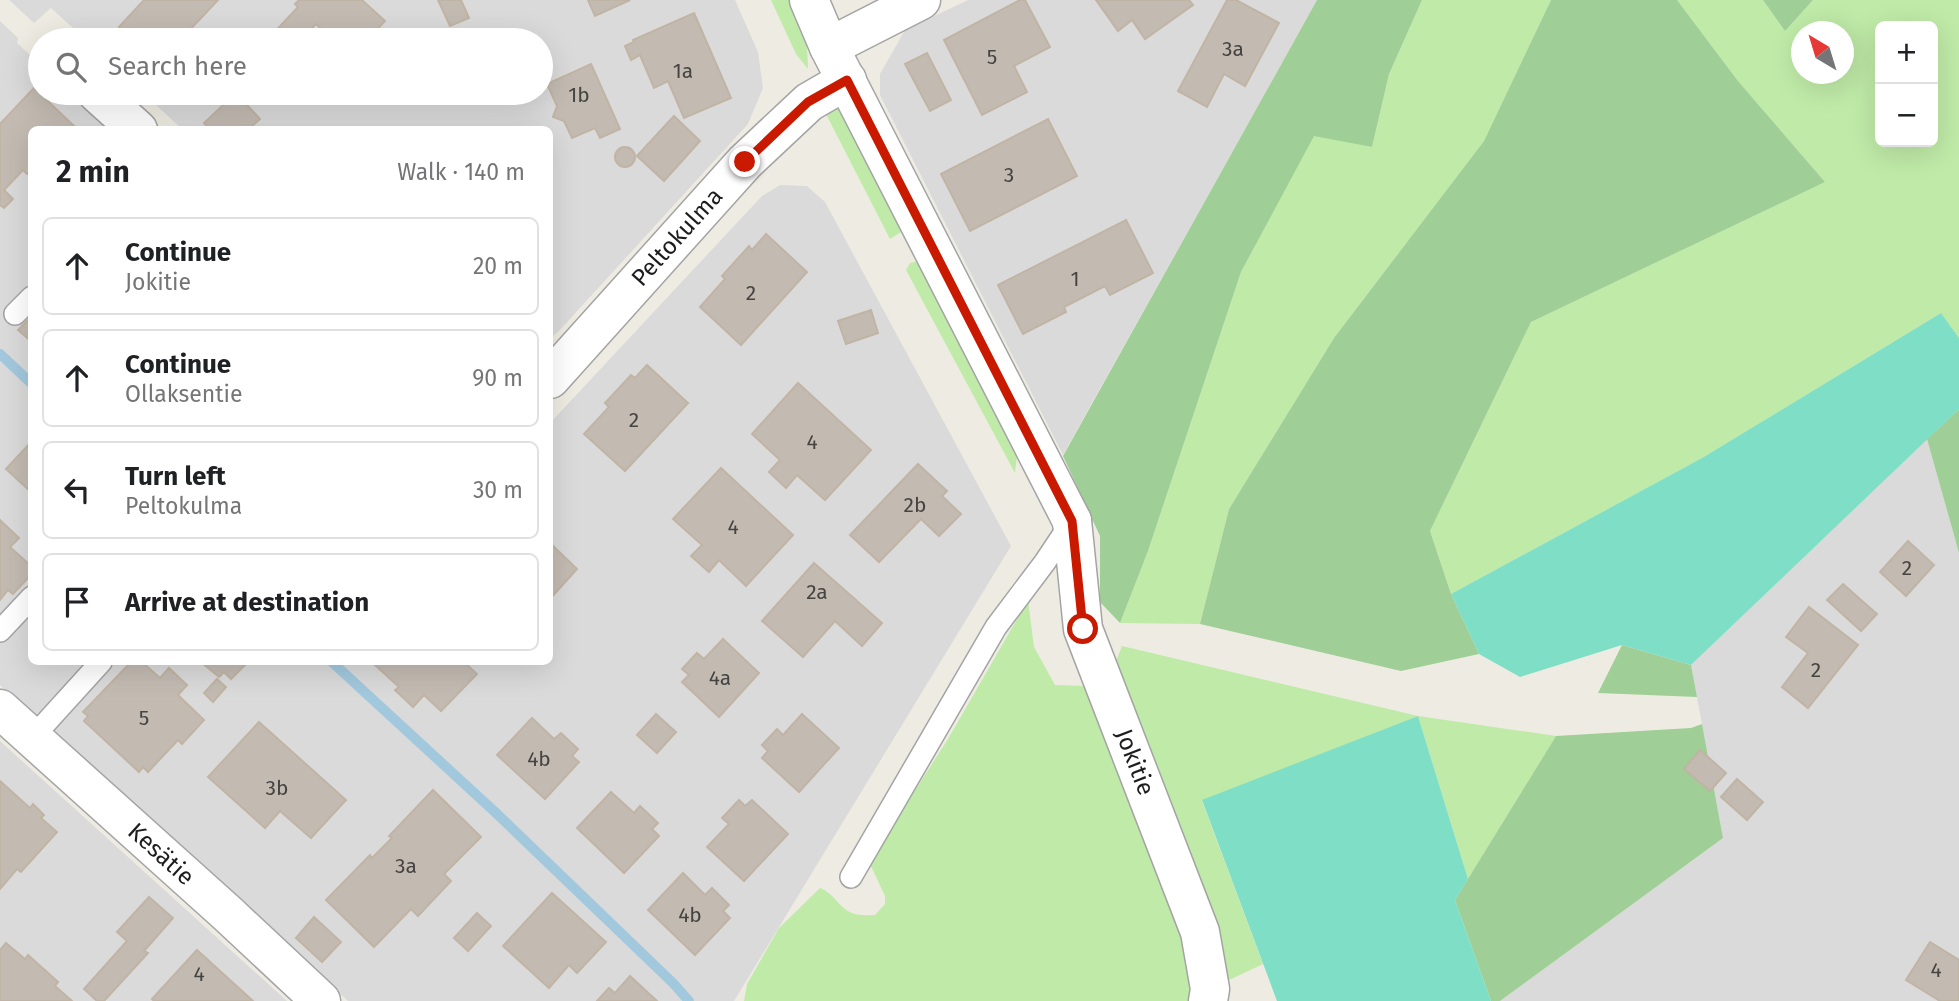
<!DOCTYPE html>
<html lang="en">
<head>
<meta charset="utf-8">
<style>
	:root { --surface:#fff; --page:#f2f2f2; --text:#202124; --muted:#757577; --line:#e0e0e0 }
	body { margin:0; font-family:"Fira Sans",sans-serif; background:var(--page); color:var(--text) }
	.controls { position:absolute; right:21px; top:21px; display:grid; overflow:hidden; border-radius:10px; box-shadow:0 7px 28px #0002 }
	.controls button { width:63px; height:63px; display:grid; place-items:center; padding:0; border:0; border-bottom:2px solid var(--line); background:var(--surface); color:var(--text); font:35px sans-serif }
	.compass { position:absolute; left:1791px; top:21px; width:63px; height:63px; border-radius:50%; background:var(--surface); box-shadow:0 7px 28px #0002; rotate:322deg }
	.stop { position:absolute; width:21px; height:21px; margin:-16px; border:5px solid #c91a00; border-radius:50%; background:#fff }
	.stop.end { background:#c91a00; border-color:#fff; box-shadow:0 2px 7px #0008 }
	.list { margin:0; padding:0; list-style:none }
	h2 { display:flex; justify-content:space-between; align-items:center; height:91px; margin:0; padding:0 28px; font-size:30px }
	h2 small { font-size:23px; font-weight:400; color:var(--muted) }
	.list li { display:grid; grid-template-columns:46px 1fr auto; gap:21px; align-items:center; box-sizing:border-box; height:98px; margin:0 14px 14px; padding:0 14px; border:2px solid var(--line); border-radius:10px }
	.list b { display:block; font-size:26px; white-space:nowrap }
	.list p { margin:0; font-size:23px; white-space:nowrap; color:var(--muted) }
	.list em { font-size:23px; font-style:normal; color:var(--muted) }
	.icon { flex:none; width:38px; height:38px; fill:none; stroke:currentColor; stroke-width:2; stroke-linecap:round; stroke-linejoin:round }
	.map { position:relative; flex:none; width:1959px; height:1001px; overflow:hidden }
	.search { position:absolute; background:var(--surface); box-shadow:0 7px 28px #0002; left:28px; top:28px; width:525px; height:77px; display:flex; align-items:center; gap:18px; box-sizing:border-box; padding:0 24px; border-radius:38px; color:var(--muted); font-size:26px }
	.panel { position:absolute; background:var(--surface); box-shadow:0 7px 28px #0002; left:28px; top:126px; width:525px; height:539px; border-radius:10px }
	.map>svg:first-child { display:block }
</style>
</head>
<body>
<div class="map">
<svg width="1959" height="1001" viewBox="0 0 1959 1001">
	<rect width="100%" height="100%" fill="#eeece2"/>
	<g fill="#dbdada">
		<polygon points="9,0 735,0 758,52 763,88 748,124 558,332 550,338 550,130 182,129 143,93 541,93 541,40 86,40 51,8 34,23"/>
		<polygon points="968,0 1317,0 1063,455 880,95 880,74 905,30"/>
		<polygon points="0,21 18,38 17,43 40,64 40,93 72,93 112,129 32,130 32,662 550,662 550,423 762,196 780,185 807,186 825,202 1011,546 734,1001 348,1001 0,685"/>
		<polygon points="1927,439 1959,553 1959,1001 1500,1001 1723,838 1691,665"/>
		<polygon points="0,741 287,1001 0,1001"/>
	</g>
	<g fill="#bfeaa7" fill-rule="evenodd">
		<path d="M771 0H790C803 28 808 37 808 69L796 54Z"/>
		<polygon points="1422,0 1551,0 1484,141 1334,338 1229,509 1200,624 1120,623 1148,551 1241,272 1314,135 1372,147 1389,74"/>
		<path d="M1677 0H1763L1785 31 1813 0H1959V338L1941 313 1702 458 1451 594 1430 531 1531 322 1825 182 1738 81ZM1880 26H1933V142H1880ZM1801 32H1843V74H1801Z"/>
		<polygon points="837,107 845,110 903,225 901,232 890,239 826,114"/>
		<polygon points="918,261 1018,447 1015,473 906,270 910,263"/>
		<path d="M1028 600 1034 647 1055 685 1086 686 1177 909 1196 1001H744L747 984 779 928 820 888C834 893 839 908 852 913 859 916 868 915 875 915L885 904V896L869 862 948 739Z"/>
		<polygon points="1122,646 1418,716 1556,736 1468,879 1418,716 1202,801 1263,964 1227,981 1116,661"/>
	</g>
	<g fill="#9fce96">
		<polygon points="1317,0 1422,0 1389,74 1372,147 1314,136 1241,272 1148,551 1120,623 1100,602 1100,536 1063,456"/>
		<polygon points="1551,0 1677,0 1738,81 1825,182 1531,322 1430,531 1451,594 1479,654 1401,671 1200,624 1229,509 1334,338 1484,141"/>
		<polygon points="1763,0 1813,0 1785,31"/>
		<polygon points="1959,409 1959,553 1927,439"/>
		<polygon points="1622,645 1691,665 1697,697 1598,693"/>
		<polygon points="1702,724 1723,838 1500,1001 1491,1001 1455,900 1556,736 1691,728"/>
	</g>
	<g fill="#7fdfc6">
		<polygon points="1941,313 1959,338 1959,409 1691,665 1622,645 1520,677 1479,654 1451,594 1702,458"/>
		<polygon points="1418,716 1468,879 1455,900 1491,1001 1277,1001 1202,800"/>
	</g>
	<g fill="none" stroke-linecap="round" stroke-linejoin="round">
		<g stroke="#a2c8dd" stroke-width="10">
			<polyline points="0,354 32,384"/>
			<polyline points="332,662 495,812 673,983 689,1001"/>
		</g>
	</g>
	<g fill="#c3bbb2" stroke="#c0b4a4" stroke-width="2">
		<polygon points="144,0 218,0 185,35 191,40 133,40 119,27"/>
		<polygon points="299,0 362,0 385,21 367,40 333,40 316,24 301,40 273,40 270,37 298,7 295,4"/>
		<polygon points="438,0 461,0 469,18 450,26"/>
		<polygon points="588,0 630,0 595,16"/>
		<polygon points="1020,0 1025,0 1050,47 1014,66 1027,92 982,115 944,40"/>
		<polygon points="1096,0 1189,0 1193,5 1145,39 1132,20 1118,31"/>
		<polygon points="1227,0 1236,0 1279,23 1245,86 1224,74 1207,107 1178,91"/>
		<polygon points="694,13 731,98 684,118 668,81 654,88 640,55 631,60 625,46 634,42 633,40"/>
		<polygon points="927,53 951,100 930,111 905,64"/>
		<polygon points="591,64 620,129 600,138 595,128 572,138 564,121 553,117 557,106 547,84"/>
		<polygon points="34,88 74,126 73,127 75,130 32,130 32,170 27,174 23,170 4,190 13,199 4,208 0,205 0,124"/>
		<polygon points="236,93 260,119 248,130 210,130 204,123"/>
		<polygon points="674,116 700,141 664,181 637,156"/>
		<polygon points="1048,119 1077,176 970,231 941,174"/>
		<circle cx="625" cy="157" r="10"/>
		<polygon points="1126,220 1153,273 1110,295 1105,286 1064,307 1066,312 1023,334 998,285"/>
		<polygon points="766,234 807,272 741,345 700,307 725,279 722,276 749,246 752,250"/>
		<polygon points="871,310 878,333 846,344 838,321"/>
		<polygon points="32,316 32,342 18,330"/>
		<polygon points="647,365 688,403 625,471 584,434 609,407 605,403 631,375 635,378"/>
		<polygon points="798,383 871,450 825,500 797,475 786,488 769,472 780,460 752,434"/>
		<polygon points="32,441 32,493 6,469"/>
		<polygon points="918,464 947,491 942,496 961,514 939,536 921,519 879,562 850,535"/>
		<polygon points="721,468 793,535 746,586 719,560 709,572 691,556 702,545 673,519"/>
		<polygon points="0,520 19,538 10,547 31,566 32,574 13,594 8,590 0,600"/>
		<polygon points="1908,541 1934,565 1906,596 1880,572"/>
		<polygon points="550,543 577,569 550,599"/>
		<polygon points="814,563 882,623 862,646 835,621 803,657 762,621"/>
		<polygon points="1843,584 1877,614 1861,631 1827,600"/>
		<polygon points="1809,607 1858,645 1808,708 1782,687 1808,653 1786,637"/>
		<polygon points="723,639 759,673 719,717 682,682 689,675 682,669 697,653 704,659"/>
		<polygon points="131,662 142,662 160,678 169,668 187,685 178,695 204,720 182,744 178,740 148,772 143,767 139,772 84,721 88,716 83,712"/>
		<polygon points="201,662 248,662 231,679 224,672 219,677"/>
		<polygon points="378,662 464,662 477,674 441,711 424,695 413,707 395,690 399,687 375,665"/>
		<polygon points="217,679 226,687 213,702 204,693"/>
		<polygon points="656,714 676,732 657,753 637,735"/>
		<polygon points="802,714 839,748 799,792 762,758 768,751 762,745 777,729 783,735"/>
		<polygon points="532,718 554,739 561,733 578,749 572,756 579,762 545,799 497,755"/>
		<polygon points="259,722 346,800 311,838 280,811 265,828 208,777"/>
		<polygon points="1700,750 1726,773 1710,791 1684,769"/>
		<polygon points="1737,779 1763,802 1747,820 1721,797"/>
		<polygon points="0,781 30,808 33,804 44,815 41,818 57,832 21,872 17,869 0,889"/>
		<polygon points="433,790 481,837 444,874 451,881 418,916 411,909 374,947 326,900 370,855 372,858 392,838 389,836"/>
		<polygon points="611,792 634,813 640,806 658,823 652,829 659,836 624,873 577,828"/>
		<polygon points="739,800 745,806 752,800 788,834 744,881 707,847 729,824 722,818"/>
		<polygon points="683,873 705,895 712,888 729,905 723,911 730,918 695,955 648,910"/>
		<polygon points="552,893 606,942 577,973 569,965 549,988 503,946"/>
		<polygon points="149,897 173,918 144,951 148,953 104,1001 97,1001 84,989 127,941 117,932"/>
		<polygon points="477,913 491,926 468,951 454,938"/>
		<polygon points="314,917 341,942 322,962 296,938"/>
		<polygon points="1930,942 1959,960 1959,1001 1940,1001 1906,980"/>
		<polygon points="6,943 25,959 28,955 58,982 55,986 72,1001 0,1001 0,950"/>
		<polygon points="197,950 253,1001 154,1001 152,999"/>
		<polygon points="630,976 657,1001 597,1001 609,988 615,993"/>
	</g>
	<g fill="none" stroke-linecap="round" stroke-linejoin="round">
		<defs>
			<g id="service">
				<polyline points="15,314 32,297"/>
				<polyline points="0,631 32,597"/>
				<polyline points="32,738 101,662"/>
				<polyline points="851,877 996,627 1045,562 1071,523"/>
			</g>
			<g id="minor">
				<polyline points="829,47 921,0"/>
				<polyline points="97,93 138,130"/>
				<polyline points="550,379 745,162 809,102 847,80"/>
				<polyline points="1072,521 1083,629 1200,932 1210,989 1208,1001"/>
				<polyline points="0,709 228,914 321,1001"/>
			</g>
			<polyline id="tertiary" points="809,0 829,47 1072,521"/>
		</defs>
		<use href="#service" stroke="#a4a4a4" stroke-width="24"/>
		<use href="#minor" stroke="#a4a4a4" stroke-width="41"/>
		<use href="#tertiary" stroke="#a4a4a4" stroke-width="41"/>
		<use href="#service" stroke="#fff" stroke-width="21"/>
		<use href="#minor" stroke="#fff" stroke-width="38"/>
		<use href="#tertiary" stroke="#fff" stroke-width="38"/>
	</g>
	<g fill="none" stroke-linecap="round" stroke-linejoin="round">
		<polyline stroke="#c91a00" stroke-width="9" points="745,162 808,102 847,80 1072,521 1083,629"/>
	</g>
	<g text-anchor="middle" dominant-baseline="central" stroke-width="7" stroke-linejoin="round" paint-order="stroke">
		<g font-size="21" fill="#464442">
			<text x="1233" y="49">3a</text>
			<text x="992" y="57">5</text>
			<text x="683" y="71">1a</text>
			<text x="579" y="95">1b</text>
			<text x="1009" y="175">3</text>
			<text x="1075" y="279">1</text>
			<text x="751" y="293">2</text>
			<text x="634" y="420">2</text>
			<text x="812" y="442">4</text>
			<text x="915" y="505">2b</text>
			<text x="733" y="527">4</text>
			<text x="1907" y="568">2</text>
			<text x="817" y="592">2a</text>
			<text x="1816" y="670">2</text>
			<text x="720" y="678">4a</text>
			<text x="144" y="718">5</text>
			<text x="539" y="759">4b</text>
			<text x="277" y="788">3b</text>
			<text x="406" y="866">3a</text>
			<text x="690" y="915">4b</text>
			<text x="1936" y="970">4</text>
			<text x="199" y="974">4</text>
		</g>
		<g font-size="24" fill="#1d1d1d" stroke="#fff">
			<text transform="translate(677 237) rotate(-48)">Peltokulma</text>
			<text transform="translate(1135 762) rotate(69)">Jokitie</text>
			<text transform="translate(161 854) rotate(42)">Kesätie</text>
		</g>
	</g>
</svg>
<div class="controls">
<button>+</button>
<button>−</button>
</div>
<svg class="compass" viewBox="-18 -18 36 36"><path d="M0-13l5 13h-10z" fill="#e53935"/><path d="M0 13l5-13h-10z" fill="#757577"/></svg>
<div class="stop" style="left:1083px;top:629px"></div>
<div class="stop end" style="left:745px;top:162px"></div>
<div class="search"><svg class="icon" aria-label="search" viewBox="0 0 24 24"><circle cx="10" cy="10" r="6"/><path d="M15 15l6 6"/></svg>Search here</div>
<section class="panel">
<h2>2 min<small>Walk · 140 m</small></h2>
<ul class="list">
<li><svg class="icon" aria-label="ahead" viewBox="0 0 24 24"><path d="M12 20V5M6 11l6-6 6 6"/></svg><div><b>Continue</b><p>Jokitie</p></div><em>20 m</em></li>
<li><svg class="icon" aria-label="ahead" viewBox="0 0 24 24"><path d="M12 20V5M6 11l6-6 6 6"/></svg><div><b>Continue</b><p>Ollaksentie</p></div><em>90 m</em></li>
<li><svg class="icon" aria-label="left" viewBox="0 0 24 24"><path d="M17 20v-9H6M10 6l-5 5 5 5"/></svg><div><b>Turn left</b><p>Peltokulma</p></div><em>30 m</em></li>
<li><svg class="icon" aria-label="arrive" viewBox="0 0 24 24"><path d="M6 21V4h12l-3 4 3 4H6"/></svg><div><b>Arrive at destination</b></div></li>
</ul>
</section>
</div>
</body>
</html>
